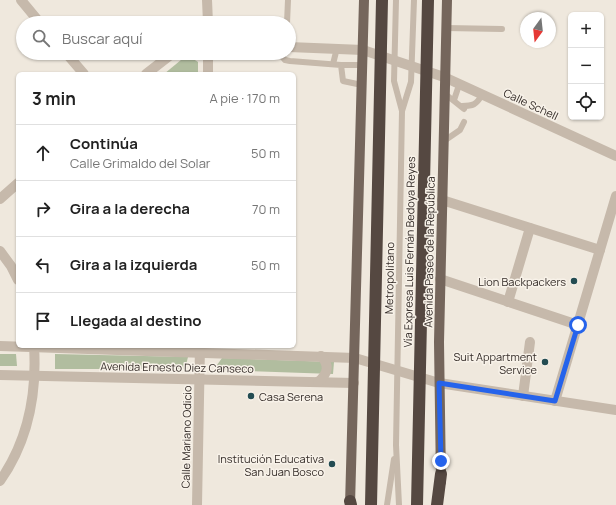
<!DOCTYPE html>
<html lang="es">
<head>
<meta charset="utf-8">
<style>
	:root { --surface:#fff; --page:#f2f2f2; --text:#222; --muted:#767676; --line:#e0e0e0 }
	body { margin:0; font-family:Manrope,sans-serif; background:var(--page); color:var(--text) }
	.controls { position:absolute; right:12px; top:12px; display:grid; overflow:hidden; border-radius:6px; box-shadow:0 1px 3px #0004 }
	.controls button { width:36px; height:36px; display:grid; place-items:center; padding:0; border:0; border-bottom:1px solid var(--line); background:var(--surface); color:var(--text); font:20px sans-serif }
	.compass { position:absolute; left:520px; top:12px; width:36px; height:36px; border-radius:50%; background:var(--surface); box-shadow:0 1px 3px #0004; rotate:195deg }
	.stop { position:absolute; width:12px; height:12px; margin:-9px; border:3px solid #2563eb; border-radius:50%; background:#fff }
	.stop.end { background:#2563eb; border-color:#fff; box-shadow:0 1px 4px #0008 }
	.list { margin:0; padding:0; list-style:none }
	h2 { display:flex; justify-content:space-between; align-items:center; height:52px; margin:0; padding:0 16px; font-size:17px }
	h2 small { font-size:13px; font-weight:400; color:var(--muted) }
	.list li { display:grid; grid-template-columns:26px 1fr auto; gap:12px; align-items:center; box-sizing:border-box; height:56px; padding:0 16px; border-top:1px solid var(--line) }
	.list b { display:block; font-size:15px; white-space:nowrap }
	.list p { margin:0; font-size:13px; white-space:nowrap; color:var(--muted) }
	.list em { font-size:13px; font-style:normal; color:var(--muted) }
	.icon { flex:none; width:22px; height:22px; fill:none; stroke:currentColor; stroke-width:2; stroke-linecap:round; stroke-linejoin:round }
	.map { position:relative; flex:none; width:616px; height:505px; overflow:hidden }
	.search { position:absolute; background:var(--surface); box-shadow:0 1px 3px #0004; left:16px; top:16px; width:280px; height:44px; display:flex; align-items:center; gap:10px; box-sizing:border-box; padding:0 14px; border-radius:22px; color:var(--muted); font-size:15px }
	.panel { position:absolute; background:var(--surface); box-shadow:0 1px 3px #0004; left:16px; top:72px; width:280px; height:276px; border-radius:6px }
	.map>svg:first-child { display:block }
</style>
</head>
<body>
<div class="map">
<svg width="616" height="505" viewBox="0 0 616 505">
	<rect width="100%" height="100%" fill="#efe8dd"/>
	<g fill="#b1bd9f">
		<polygon points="187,55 198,62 198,74 164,74"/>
		<polygon points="0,354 16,354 17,366 0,366"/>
		<polygon points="55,354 188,357 185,369 55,369"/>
		<polygon points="222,358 334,362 333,374 220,370 217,365"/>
	</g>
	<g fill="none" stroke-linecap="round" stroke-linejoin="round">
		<g stroke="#c6b9ab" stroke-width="6">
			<polyline points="396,0 394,81 402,111"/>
			<polyline points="287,23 288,0"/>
			<polyline points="446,28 502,29"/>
			<polyline points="279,53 285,60 290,61 341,65 343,81 362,85"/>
			<polyline points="333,64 337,48"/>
			<polyline points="341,65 363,65"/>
			<polyline points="444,93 464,109"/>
			<polyline points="454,100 459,85"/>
			<path d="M462 106C473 106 476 105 482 95"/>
			<polyline points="444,141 460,130 464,122"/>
			<polyline points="387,505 394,459"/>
			<polyline points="399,505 396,445 402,111 411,82 414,0"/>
		</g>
		<g stroke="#c6b9ab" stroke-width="10">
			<polyline points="442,200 600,250"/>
			<polyline points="440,279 578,325"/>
			<polyline points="508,302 530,228"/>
			<polyline points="523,396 530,342"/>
		</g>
		<g stroke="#c6b9ab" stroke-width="10">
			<polyline points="21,0 40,23"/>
			<polyline points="207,0 208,23"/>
			<polyline points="66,53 84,74"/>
			<polyline points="208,74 208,53"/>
			<polyline points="0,251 11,266 18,280"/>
			<polyline points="555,401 616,196"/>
			<path d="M0 481C28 441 37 394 34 346"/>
			<polyline points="197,505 200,346"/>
		</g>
		<g stroke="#c6b9ab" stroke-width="10">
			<polyline points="289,47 363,50 444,77 616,156"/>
			<polyline points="146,74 173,53"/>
			<polyline points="0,199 18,183"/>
			<polyline points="0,346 355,358 439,383 616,410"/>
			<polyline points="0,375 354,383"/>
			<path d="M318 382C328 374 330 365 321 356"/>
		</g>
		<g stroke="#75665c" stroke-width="10">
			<polyline points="441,482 439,342 447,0"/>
			<polyline points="350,505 364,0"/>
		</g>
		<g stroke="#554841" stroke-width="12">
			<polyline points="350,501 351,505"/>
			<polyline points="371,505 382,0"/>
			<polyline points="417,505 428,0"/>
			<polyline points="437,505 441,474"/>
		</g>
	</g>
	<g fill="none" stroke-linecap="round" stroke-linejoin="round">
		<polyline stroke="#2563eb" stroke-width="5" points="441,461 439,383 555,401 578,325"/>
	</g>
	<g fill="#234c52" stroke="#f8f2e9" stroke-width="1.5">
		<circle cx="574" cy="281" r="4"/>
		<circle cx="545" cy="362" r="4"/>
		<circle cx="251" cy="396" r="4"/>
		<circle cx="332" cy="464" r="4"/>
	</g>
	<g text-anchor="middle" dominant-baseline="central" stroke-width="3" stroke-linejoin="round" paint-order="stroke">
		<g font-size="11" fill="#352d29" stroke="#f8f2e9">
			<text transform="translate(531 104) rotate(25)">Calle Schell</text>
			<text transform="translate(409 252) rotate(-89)">Vía Expresa Luis Fernán Bedoya Reyes</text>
			<text transform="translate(429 252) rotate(-89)">Avenida Paseo de la República</text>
			<text transform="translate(389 278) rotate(-89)">Metropolitano</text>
			<text transform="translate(177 367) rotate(1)">Avenida Ernesto Diez Canseco</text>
			<text transform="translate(186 437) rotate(-89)">Calle Mariano Odicio</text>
		</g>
		<g font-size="11" fill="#352d29" stroke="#f8f2e9" text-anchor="end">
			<text x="566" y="281">Lion Backpackers</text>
			<text x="537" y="356">Suit Appartment<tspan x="537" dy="13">Service</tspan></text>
			<text x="259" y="396" text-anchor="start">Casa Serena</text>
			<text x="324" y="458">Institución Educativa<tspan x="324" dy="13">San Juan Bosco</tspan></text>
		</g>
	</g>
</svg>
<div class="controls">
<button>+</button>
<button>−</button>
<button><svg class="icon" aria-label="locate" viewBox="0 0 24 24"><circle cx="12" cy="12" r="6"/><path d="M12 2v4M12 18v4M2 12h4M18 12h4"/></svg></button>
</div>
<svg class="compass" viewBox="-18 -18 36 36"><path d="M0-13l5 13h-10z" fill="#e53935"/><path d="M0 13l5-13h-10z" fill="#767676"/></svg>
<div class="stop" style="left:578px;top:325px"></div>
<div class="stop end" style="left:441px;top:461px"></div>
<div class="search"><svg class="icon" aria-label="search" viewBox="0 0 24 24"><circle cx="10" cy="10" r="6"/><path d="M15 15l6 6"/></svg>Buscar aquí</div>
<section class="panel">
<h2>3 min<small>A pie · 170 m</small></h2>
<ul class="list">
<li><svg class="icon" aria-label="ahead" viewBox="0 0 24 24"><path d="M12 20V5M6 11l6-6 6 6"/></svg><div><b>Continúa</b><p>Calle Grimaldo del Solar</p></div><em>50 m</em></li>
<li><svg class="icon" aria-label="right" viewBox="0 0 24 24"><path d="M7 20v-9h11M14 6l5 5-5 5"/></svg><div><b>Gira a la derecha</b></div><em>70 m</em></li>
<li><svg class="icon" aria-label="left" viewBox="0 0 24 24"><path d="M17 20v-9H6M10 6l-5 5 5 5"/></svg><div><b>Gira a la izquierda</b></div><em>50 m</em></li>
<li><svg class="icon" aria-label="arrive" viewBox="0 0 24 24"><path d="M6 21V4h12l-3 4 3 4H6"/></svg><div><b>Llegada al destino</b></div></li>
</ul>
</section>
</div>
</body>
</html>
